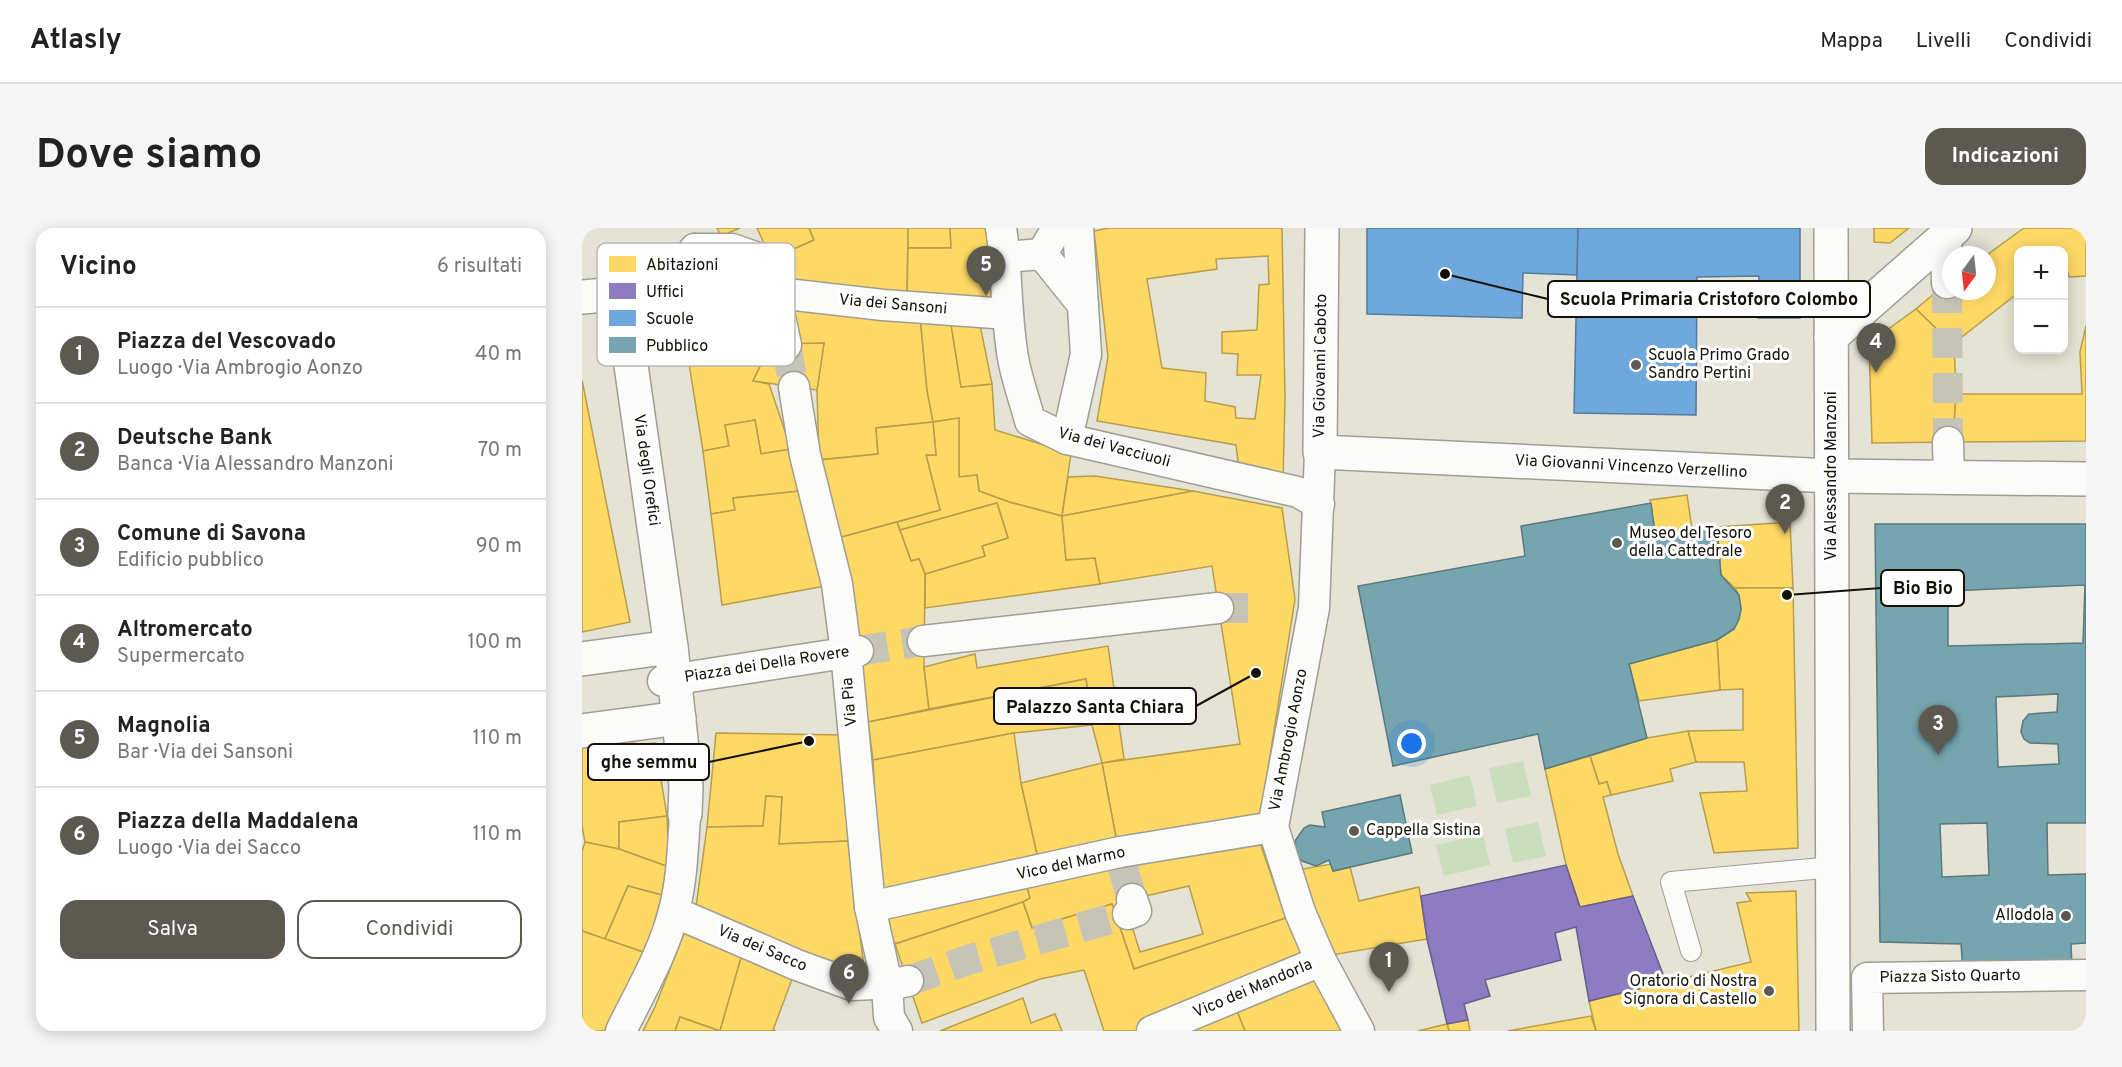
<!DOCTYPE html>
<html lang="it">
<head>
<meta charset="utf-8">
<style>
	:root { --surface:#fff; --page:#f6f6f6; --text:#222; --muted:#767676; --line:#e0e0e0; --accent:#5c5a50 }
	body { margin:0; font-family:Overpass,sans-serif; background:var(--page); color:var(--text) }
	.controls { position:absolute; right:18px; top:18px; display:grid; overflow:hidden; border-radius:12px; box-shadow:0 3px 15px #0003 }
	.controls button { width:54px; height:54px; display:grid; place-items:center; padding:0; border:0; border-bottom:2px solid var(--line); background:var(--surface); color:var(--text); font:30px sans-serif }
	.compass { position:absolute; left:1360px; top:18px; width:54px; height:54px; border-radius:50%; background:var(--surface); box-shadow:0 3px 15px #0003; rotate:195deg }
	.you { position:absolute; left:830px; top:516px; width:21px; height:21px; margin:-15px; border:4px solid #fff; border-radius:50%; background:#1a73e8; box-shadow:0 0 0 9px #1a73e833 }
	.badge { display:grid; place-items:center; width:39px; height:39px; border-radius:50%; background:var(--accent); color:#fff; font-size:20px; font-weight:700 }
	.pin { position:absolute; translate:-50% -50px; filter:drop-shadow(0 2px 3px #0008) }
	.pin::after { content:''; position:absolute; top:32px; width:21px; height:18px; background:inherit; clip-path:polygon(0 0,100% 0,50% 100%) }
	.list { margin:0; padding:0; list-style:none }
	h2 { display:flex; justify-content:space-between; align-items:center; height:78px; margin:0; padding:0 24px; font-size:26px }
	h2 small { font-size:20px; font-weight:400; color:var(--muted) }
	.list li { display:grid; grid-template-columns:39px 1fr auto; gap:18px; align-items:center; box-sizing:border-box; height:96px; padding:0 24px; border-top:2px solid var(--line) }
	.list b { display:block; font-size:22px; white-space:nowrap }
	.list p { margin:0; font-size:20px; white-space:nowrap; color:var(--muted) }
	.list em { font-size:20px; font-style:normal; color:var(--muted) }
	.actions { display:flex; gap:12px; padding:18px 24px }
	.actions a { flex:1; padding:14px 0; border:2px solid var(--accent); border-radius:18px; text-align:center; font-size:21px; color:var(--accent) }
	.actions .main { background:var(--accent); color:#fff }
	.map { position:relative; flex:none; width:1504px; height:803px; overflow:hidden; border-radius:18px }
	header { display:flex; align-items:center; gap:36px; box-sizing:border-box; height:84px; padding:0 30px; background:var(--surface); border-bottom:2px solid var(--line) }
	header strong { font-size:28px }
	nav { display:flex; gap:33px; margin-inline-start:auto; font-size:21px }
	.intro { display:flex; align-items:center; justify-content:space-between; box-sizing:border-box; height:144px; padding:0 36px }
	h1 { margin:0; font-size:42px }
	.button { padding:15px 27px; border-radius:18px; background:var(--accent); color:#fff; font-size:21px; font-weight:700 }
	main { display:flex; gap:36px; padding:0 36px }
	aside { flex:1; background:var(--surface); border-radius:18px; box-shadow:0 3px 15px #0003 }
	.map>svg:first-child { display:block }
</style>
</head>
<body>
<header>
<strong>Atlasly</strong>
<nav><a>Mappa</a><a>Livelli</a><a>Condividi</a></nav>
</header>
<div class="intro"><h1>Dove siamo</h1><a class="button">Indicazioni</a></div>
<main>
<aside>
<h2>Vicino<small>6 risultati</small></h2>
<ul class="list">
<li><span class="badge">1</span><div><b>Piazza del Vescovado</b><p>Luogo · Via Ambrogio Aonzo</p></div><em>40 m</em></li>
<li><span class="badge">2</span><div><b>Deutsche Bank</b><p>Banca · Via Alessandro Manzoni</p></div><em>70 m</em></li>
<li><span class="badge">3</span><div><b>Comune di Savona</b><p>Edificio pubblico</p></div><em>90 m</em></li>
<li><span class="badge">4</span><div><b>Altromercato</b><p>Supermercato</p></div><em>100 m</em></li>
<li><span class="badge">5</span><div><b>Magnolia</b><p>Bar · Via dei Sansoni</p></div><em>110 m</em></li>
<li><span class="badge">6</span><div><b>Piazza della Maddalena</b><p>Luogo · Via dei Sacco</p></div><em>110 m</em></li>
</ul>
<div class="actions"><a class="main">Salva</a><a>Condividi</a></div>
</aside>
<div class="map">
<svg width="1504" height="803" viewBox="0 0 1504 803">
	<rect width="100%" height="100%" fill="#e5e3d5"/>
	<g fill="#cadebe">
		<polygon points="941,533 949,568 915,575 907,540"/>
		<polygon points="888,547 895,578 855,587 848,557"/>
		<polygon points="956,594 964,628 931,635 923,601"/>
		<polygon points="901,606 908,637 862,648 854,617"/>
	</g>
	<g fill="#ffd966" stroke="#b89d4a" stroke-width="1.5" fill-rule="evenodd">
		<polygon points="135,0 158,0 139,8"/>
		<polygon points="175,0 227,0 232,12 189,31"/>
		<polygon points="227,0 326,0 325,68 206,60 203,43 193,43 189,31 232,12"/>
		<polygon points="326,0 368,0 369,20 326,20"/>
		<polygon points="368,0 412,0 413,74 325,68 326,20 369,20"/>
		<path d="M527 0H700L703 171 701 252 657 241 654 217 515 193 526 129 512 3ZM686 28 687 56 677 57 675 102 640 104V125L656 126 655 147H679L673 191 654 190 653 179 623 173 624 145 580 140 565 51 635 41 634 31Z"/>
		<polygon points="1292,0 1327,0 1308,15 1292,14"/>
		<polygon points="1442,0 1504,0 1504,48 1487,49 1482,30 1482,22 1436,22 1436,65 1372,115 1366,112 1334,81 1365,55 1369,63 1405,63 1405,27"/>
		<polygon points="209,72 338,88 345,162 351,194 294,200 296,226 237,232 235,162 242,115 215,117"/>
		<polygon points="1334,81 1366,112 1372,115 1374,166 1371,214 1290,215 1287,115"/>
		<polygon points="338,88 368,90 379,159 410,156 413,202 489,225 480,288 427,274 397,263 395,247 377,249 377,190 351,194 345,162"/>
		<polygon points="368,90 397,92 410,156 379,159"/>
		<polygon points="1504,98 1504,213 1371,214 1374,166 1500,166 1498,124"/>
		<polygon points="135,115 189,116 171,153 187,156 209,221 179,226 173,192 143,197 147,218 121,223 105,123"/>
		<polygon points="242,115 235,162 171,153 189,116"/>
		<polygon points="0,152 48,394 0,404"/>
		<polygon points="377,190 377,249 395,247 397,263 427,274 480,288 484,332 513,330 518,356 343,380 343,346 403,328 400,318 426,310 415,275 318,302 315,294 358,282 344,227 354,227 351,194"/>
		<polygon points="173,192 179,226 209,221 218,263 151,270 153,282 129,286 121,223 147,218 143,197"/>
		<polygon points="351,194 354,227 344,227 358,282 256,310 237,232 296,226 294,200"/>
		<polygon points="513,248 611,263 480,288 486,249"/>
		<polygon points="218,263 243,358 140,377 129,286 153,282 151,270"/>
		<polygon points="611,263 700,280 713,371 678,591 536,620 520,535 658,516 630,338 518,356 513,330 484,332 480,288"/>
		<polygon points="1105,267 1110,301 1073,305 1068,272"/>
		<polygon points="415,275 426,310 400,318 403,328 343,346 337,331 329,333 318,302"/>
		<polygon points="315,294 329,333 337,331 343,346 342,439 347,481 286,494 256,310"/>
		<polygon points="1208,294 1211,360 1153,360 1139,347 1135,299"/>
		<polygon points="1153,360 1211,360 1216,620 1132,625 1118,565 1165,563 1162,534 1114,534 1106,503 1161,502 1161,461 1138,462 1135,412 1152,401 1157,391 1159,381 1157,367"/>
		<polygon points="1135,412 1138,462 1057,473 1047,436"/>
		<polygon points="526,418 542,531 520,535 510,497 504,451 347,481 342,439 393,426 395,440"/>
		<polygon points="504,451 510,497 432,505 291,532 286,494"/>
		<polygon points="1106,503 1114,534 1088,541 1091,553 1029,567 1025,554 1017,556 1008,528 1065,510"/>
		<polygon points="134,505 262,507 266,613 197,616 200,569 184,568 181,598 125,599"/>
		<polygon points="432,505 439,555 458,639 298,674 291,532"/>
		<polygon points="51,510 52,517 73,515 85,588 37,594 37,621 3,614 0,598 0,516"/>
		<polygon points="1008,528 1017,556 1025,554 1029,567 1021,569 1036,626 1051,668 998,679 984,637 963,541"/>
		<polygon points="520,535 536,620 458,639 439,555"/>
		<polygon points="184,568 200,569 197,616 266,613 283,747 113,686 125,599 181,598"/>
		<polygon points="85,588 87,639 37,621 37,594"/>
		<path d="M677 612 704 690 552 741 530 676 450 700 441 674 448 670 444 655ZM607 658 621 706 558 724 542 673Z"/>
		<polygon points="3,614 37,621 87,639 80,667 46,658 23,711 0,703 0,623"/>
		<polygon points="749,636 751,643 768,639 777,673 837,659 845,711 750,727 715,642"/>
		<polygon points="442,651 448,670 441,674 313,716 301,686"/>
		<polygon points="46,658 80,667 64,725 23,711"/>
		<polygon points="1214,663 1217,803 1014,803 1007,773 1169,734 1155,675 1169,673 1164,665"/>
		<polygon points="441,674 450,700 530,676 552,741 704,690 726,732 556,803 522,803 502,742 458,751 340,795 313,716"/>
		<polygon points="105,698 161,723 138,803 98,789 93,803 61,803 73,779"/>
		<polygon points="0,703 64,725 28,803 0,803"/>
		<polygon points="161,723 212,746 191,802 194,803 138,803"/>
		<polygon points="736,742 766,803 663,803 652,776"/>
		<polygon points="441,770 449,795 473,786 480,803 358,803"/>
		<polygon points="652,776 663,803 586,803"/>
		<polygon points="1009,788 1014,803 926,803"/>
		<polygon points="98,789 138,803 139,803 93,803"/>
		<polygon points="886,792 888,803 867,803 865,796"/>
		<polygon points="865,796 867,803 836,803"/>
	</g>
	<polygon fill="#8e7cc3" stroke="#695c8b" stroke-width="1.5" points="984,637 998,679 1051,668 1084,754 1007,773 994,699 973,705 979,732 903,752 908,768 882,776 886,792 865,796 845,711 839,668"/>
	<g fill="#6fa8dc" stroke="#537b9c" stroke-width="1.5">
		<polygon points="785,0 996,0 995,47 941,45 940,90 785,86"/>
		<polygon points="996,0 1218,0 1218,90 1176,90 1177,48 1115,49 1114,187 992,185"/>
	</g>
	<g fill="#76a5af" stroke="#58797d" stroke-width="1.5" fill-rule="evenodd">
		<polygon points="1069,275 1073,305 1135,299 1139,347 1157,367 1159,381 1157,391 1152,401 1135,412 1047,436 1065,510 963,541 956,506 811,538 776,358 943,328 939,298"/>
		<path d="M1293 296H1504V595H1465L1466 647 1504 646V715L1489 716 1490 739 1381 743 1379 716 1298 714ZM1503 357 1501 415 1366 418V363ZM1476 466 1475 484 1447 486 1441 493 1439 504 1442 511 1448 515 1476 516 1477 536 1416 539 1414 469ZM1405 595 1407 647 1360 649 1358 596Z"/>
		<polygon points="818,567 830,625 751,643 747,632 734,638 720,633 715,627 713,613 722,600 728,597 743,599 740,584"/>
	</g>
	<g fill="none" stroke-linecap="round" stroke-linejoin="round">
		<g stroke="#c6c4b6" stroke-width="30" stroke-dasharray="30 15" stroke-linecap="butt">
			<polyline points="1365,55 1366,214"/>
			<polyline points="204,117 212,159"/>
			<polyline points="636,380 675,380"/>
			<polyline points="276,423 341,413"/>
			<polyline points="540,637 550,671"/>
			<polyline points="326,753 389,731 546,686"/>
		</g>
		<defs>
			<polyline id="service" points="1109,723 1089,654 1251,639"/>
			<g id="pedestrian">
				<path d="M419 0C426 44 423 90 432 135 436 154 443 174 448 193L485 211 716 264 737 276"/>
				<polyline points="1364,7 1365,55"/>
				<polyline points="113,21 150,21 173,29 185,43"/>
				<polyline points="460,26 501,77"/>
				<polyline points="423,29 460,26 475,0"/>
				<polyline points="192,61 204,117"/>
				<polyline points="34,66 64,46 103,33 113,21"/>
				<polyline points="195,70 213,67 301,77 426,86"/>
				<polyline points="212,159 223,227 255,356 264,424 288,679 305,756 307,789 315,803"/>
				<polyline points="485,211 504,126 496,0"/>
				<polyline points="1366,214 1367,250"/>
				<polyline points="738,224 732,380 691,599 718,684 739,733 777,803"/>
				<polyline points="341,413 636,380"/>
				<polyline points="81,453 276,423"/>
				<polyline points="288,679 538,624 691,599"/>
				<polyline points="92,684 215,737 270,757 317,755 326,753"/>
				<polyline points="546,686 554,683 550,671"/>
				<path d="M39 803C58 764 81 726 92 683 100 652 101 619 103 586"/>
				<polyline points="570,803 739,733"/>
				<polyline points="1286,803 1285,750 1504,747"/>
			</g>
			<g id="minor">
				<polyline points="740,0 738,224 1251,248 1504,251"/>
				<polyline points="1249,0 1251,803"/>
				<polyline points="0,69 34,66 42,88 89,419 104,558 103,586"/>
				<polyline points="1249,109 1373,0"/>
				<polyline points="0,431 89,419"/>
				<polyline points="0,503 97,490"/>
			</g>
		</defs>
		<use href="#service" stroke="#9f9e93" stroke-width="22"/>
		<use href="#pedestrian" stroke="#9f9e93" stroke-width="33"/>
		<use href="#minor" stroke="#9f9e93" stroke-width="36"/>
		<use href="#service" stroke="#fbfbf9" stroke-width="20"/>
		<use href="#pedestrian" stroke="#fbfbf9" stroke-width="30"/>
		<use href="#minor" stroke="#fbfbf9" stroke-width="33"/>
	</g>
	<g fill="#5c5a50" stroke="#fff" stroke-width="2">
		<circle cx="1054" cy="137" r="6"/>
		<circle cx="1035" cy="315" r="6"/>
		<circle cx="772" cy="603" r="6"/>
		<circle cx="1484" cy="688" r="6"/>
		<circle cx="1187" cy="763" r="6"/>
	</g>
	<g text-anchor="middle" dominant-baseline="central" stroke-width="6" stroke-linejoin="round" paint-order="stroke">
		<g font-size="16" fill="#131108" stroke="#fff">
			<text transform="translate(311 77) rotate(5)">Via dei Sansoni</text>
			<text transform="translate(739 138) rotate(-89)">Via Giovanni Caboto</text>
			<text transform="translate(532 220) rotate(15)">Via dei Vacciuoli</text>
			<text transform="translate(1049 239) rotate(3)">Via Giovanni Vincenzo Verzellino</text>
			<text transform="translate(64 242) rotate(82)">Via degli Orefici</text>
			<text transform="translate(1250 248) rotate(-90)">Via Alessandro Manzoni</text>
			<text transform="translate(185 437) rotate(-9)">Piazza dei Della Rovere</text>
			<text transform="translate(268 474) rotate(-95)">Via Pia</text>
			<text transform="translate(707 512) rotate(-79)">Via Ambrogio Aonzo</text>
			<text transform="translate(489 636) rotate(-12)">Vico del Marmo</text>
			<text transform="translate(180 721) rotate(23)">Via dei Sacco</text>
			<text transform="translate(1368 749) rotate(-1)">Piazza Sisto Quarto</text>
			<text transform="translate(671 761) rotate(-23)">Vico dei Mandorla</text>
		</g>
		<g font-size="16" fill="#131108" stroke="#fff" text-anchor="start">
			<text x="1066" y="128">Scuola Primo Grado<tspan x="1066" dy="18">Sandro Pertini</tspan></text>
			<text x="1047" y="306">Museo del Tesoro<tspan x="1047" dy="18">della Cattedrale</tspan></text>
			<text x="784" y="603">Cappella Sistina</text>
			<text x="1472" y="688" text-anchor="end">Allodola</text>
			<text x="1175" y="754" text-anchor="end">Oratorio di Nostra<tspan x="1175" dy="18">Signora di Castello</tspan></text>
		</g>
	</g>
	<rect x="15" y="15" width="198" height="123" rx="9" fill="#fff" stroke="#b8b8b5" stroke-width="1.5"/>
	<rect x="27" y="28" width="27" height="16" fill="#ffd966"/>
	<rect x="27" y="55" width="27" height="16" fill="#8e7cc3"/>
	<rect x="27" y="82" width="27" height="16" fill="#6fa8dc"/>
	<rect x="27" y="109" width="27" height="16" fill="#76a5af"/>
	<g font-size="16" fill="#131108">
		<text x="64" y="42">Abitazioni</text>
		<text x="64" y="69">Uffici</text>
		<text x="64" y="96">Scuole</text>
		<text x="64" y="123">Pubblico</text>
	</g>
	<path fill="none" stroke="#131108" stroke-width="2" d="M863 46L966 71M1205 367L1299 360M674 445L614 478M227 513L127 534"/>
	<g fill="#131108" stroke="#fff" stroke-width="2">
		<circle cx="863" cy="46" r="6"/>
		<circle cx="1205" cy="367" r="6"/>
		<circle cx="674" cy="445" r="6"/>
		<circle cx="227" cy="513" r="6"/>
	</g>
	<g fill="#fff" stroke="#131108" stroke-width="2">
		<rect x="966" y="53" width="322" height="36" rx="6"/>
		<rect x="1299" y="342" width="83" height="36" rx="6"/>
		<rect x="412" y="460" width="202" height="36" rx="6"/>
		<rect x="6" y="516" width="121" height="36" rx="6"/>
	</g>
	<g font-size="18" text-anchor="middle" font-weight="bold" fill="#131108">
		<text x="1127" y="77">Scuola Primaria Cristoforo Colombo</text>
		<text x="1341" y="366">Bio Bio</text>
		<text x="513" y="485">Palazzo Santa Chiara</text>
		<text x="67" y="540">ghe semmu</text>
	</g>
</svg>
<div class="controls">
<button>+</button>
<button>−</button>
</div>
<svg class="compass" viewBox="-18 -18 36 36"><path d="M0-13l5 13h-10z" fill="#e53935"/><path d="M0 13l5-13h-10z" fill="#767676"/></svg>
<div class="you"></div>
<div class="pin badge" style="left:807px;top:764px">1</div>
<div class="pin badge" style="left:1203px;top:306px">2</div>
<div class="pin badge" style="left:1356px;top:527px">3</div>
<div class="pin badge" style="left:1294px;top:145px">4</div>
<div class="pin badge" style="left:404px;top:68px">5</div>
<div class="pin badge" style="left:267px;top:776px">6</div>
</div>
</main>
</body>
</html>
